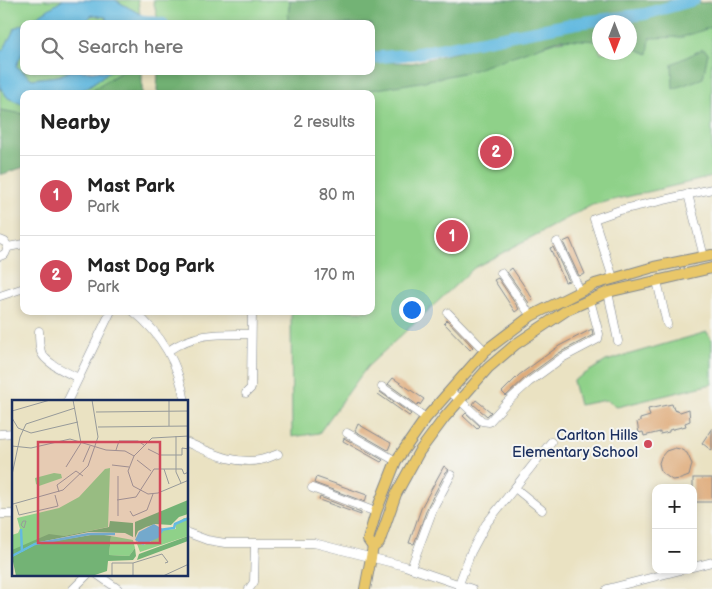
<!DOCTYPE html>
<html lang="en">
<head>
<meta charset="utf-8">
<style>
	:root { --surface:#fff; --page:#f2f2f2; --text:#222; --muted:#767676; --line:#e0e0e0; --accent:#d1495b }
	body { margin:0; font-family:"Balsamiq Sans",sans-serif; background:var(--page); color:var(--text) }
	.controls { position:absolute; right:15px; bottom:15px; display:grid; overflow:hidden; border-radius:10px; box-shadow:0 2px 8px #0003 }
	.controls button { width:45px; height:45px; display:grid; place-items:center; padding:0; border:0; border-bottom:1px solid var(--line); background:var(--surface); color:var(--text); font:25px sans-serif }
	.compass { position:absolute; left:592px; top:15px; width:45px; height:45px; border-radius:50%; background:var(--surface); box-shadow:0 2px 8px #0003; rotate:180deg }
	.you { position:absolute; left:411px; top:309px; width:18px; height:18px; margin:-12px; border:4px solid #fff; border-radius:50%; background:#1a73e8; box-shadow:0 0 0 8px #1a73e833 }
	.badge { display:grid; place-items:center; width:32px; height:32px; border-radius:50%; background:var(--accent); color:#fff; font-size:16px; font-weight:700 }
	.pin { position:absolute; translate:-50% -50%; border:2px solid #fff; box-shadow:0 1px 5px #0006 }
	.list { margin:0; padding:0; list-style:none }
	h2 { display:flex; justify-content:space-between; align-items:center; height:65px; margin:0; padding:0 20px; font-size:21px }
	h2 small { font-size:16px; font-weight:400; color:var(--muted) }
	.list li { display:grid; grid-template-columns:32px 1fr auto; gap:15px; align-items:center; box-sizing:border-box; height:80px; padding:0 20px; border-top:1px solid var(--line) }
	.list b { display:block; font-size:19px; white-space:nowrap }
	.list p { margin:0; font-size:16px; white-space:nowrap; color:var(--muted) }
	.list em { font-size:16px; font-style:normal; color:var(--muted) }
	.icon { flex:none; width:28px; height:28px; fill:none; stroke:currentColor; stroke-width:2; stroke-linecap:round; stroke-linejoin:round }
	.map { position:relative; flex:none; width:712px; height:589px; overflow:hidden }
	.search { position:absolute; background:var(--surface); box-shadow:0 2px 8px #0003; left:20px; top:20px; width:355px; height:55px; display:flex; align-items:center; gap:12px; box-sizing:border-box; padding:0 18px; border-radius:10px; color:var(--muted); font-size:19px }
	.panel { position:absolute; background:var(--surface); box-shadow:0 2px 8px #0003; left:20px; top:90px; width:355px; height:225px; border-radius:10px }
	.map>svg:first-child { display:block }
</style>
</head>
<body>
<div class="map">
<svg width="712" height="589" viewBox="0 0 712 589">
	<rect width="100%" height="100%" fill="#f6f6f2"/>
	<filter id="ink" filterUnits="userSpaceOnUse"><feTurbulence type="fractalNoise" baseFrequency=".02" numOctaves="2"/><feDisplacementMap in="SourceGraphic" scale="10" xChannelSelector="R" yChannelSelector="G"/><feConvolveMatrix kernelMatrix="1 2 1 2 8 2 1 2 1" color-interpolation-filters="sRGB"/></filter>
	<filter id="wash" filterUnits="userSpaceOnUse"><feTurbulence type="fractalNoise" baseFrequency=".0096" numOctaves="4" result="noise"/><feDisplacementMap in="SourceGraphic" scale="20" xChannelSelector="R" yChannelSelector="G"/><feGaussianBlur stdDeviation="1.12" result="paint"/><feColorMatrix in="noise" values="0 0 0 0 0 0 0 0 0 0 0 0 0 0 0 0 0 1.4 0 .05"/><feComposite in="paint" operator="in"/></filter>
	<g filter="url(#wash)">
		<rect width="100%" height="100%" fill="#eae2c2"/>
		<g fill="#8fd189" stroke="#558074">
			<polygon points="0,0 63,0 29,22 15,28 4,49 0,51"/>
			<polygon points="115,0 138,0 140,14"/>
			<polygon points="153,0 290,0 287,24 175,24 158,20"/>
			<path d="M712 9V177L592 205 474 268 367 367 319 433 292 437 291 311H371V94H302L545 45C563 39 581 37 599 34L600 52H630V27Z"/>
			<polygon points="92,15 106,17 107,24 83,24"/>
			<polygon points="24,50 24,71 71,71 58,76 32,79 16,66"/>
			<polygon points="110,71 123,71 85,94 74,94 82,91"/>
			<polygon points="0,88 8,98 24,105 24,114 0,110"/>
			<polygon points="707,332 712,340 712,384 617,407 606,400 579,405 573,381 606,361"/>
		</g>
		<g fill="#73b375" stroke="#47716a">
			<polygon points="290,0 681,0 643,10 575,18 411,50 371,52 371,24 287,24"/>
			<polygon points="712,2 712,27 683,37 650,38 648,54 630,46 630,22 607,22 644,17 697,3"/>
			<polygon points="599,24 599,41 561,39 471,71 420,82 347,94 159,94 157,90 158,71 371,71 371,61 412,63 530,34"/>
			<polygon points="703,49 708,53 703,78 673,89 672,64"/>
			<polygon points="123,71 142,71 142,94 85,94"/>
			<polygon points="0,110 24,114 24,167 0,175"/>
		</g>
		<g fill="#64bae0" stroke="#40749f">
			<polygon points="63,0 115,0 140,14 146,19 138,24 107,24 106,17 92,15 83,24 73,19 62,24 25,24"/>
			<polygon points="24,24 24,50 16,66 32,79 58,76 71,71 110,71 82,91 74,94 24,94 24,105 8,98 0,87 0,51 4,49 15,28"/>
		</g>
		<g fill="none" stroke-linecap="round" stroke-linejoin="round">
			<g stroke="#64bae0" stroke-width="12">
				<polyline points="120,24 125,18 163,24"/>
				<polyline points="371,58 413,54 577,23 645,14 694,0"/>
			</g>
		</g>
		<g id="blocks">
			<g fill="#dfac7c">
				<polygon points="570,239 585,274 579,276 563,242"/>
				<polygon points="553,247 569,281 565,282 550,248"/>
				<polygon points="512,268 533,299 529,303 507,272"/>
				<polygon points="498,278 519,309 515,312 494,280"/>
				<polygon points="447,320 473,347 470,350 444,323"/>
				<polygon points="592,329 593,335 559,353 526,377 506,396 502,392 519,375 559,346"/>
				<polygon points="393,378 424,399 420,405 419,403 417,405 388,384"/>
				<polygon points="380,392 411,414 409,416 378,394"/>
				<polygon points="476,400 491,412 487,416 473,404"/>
				<polygon points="672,404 674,410 680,412 689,409 690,421 685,423 686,426 669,430 669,432 660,434 660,432 644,436 643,432 639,433 637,422 640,421 640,419 650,416 648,409"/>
				<polygon points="466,413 480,426 477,429 463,416"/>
				<polygon points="358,424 391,443 388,450 355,431"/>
				<polygon points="712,428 712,451 702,443"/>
				<polygon points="344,438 383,460 381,462 343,441"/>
				<polygon points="675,448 680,449 687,453 692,464 689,476 681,479 672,480 661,472 659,463 661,457 666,451"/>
				<polygon points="444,466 449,470 446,472 428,506 414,544 409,543 422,506"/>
				<polygon points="316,477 367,495 365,502 314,483"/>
				<rect x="693" y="478" width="19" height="24"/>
				<polygon points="320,497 361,513 361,515 319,500"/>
			</g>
		</g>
	</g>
	<g filter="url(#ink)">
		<use href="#blocks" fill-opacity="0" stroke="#828890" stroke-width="1"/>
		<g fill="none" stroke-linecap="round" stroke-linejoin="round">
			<defs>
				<g id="minor">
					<polyline points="688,194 704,257"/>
					<polyline points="0,240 5,242 8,247 5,254 0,256"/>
					<polyline points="557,242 580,291"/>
					<polyline points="8,247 24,244"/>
					<polyline points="501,273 531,316"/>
					<polyline points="613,278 594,219 620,210 712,189"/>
					<polyline points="657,281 667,324"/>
					<polyline points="608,292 618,341"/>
					<polyline points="0,296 24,288"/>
					<path d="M133 311C162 334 179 365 185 402"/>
					<polyline points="448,313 485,351"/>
					<path d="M39 331C39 338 39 346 41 352 46 364 67 372 78 378"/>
					<path d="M168 351C196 332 219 334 251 334"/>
					<polyline points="382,387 426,418"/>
					<polyline points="450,391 482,421 489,422 507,402 529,382 562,358 598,339 599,334 590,300"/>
					<polyline points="246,393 251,388 252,311"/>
					<polyline points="67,402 111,311"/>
					<polyline points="347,433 396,461"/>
					<polyline points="0,434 14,433"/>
					<path d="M188 443C210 452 235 465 260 460 266 459 272 456 278 454"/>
					<polyline points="312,488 376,512"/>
					<polyline points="515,488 542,510"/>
					<polyline points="0,514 14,514"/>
					<polyline points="188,533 207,540 225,543 314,543 405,566 472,589"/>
					<polyline points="693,567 712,562"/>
					<polyline points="411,568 433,509 451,475"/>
					<polyline points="98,575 118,589"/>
					<polyline points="73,589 87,575"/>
					<polyline points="249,589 254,582 255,544"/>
					<polyline points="460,589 459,584 471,552 486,524 551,442"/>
					<polyline points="607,589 681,570"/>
				</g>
				<g id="major">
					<polyline points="373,547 368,540 376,512 396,461 426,418 485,351 531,316 595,284 654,267 712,255"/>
					<polyline points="365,589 373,547 379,543 396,494 419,452 445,417 488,368 516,344 567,310 599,296 608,292 712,268"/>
				</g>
			</defs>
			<use href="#minor" stroke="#828890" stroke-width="9"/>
			<use href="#major" stroke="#828890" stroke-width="12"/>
			<use href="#minor" stroke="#fff" stroke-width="8"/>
			<use href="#major" stroke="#e9c769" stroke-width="10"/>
		</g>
	</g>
	<circle fill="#d1495b" stroke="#f6f6f2" stroke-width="2" cx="648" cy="444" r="5"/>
	<g text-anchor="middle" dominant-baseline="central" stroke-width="4" stroke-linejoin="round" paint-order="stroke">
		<g font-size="15" fill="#1b2f5e" stroke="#f6f6f2" text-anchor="end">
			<text x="638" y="435">Carlton Hills<tspan x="638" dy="17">Elementary School</tspan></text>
		</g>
	</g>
	<g transform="translate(12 400)">
		<rect width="176" height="176" fill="#eae2c2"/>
		<path d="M98 68 96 127 29 141 0 152V135L6 133 8 129 5 118 47 108 67 97 93 69ZM42 73 49 74 50 78 27 86 24 84 23 78ZM172 118H176V136L128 152 124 141 131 145 137 143 152 130 164 129 163 125ZM99 136 121 140 123 148 117 156 97 155Z" fill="#8fd189"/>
		<path d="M176 100V114L167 117 159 125 143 124 134 127 126 131 123 138V122ZM98 121 121 123V137L113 133 77 132 23 143 0 156V150L37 134 52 136 97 127ZM85 134 99 136 97 155 117 156 123 148 124 156 121 160 96 161 95 171 80 176H4L0 157 24 144ZM176 136V141L125 160 127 154Z" fill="#73b375"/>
		<path d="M142 124 152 130 146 138 131 145 123 140 127 132Z" fill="#64bae0"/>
		<path fill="none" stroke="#64bae0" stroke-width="2.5" d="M9 129 10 152M147 133 148 130 162 128 163 124 177 118M0 156 23 144 77 134H103"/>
		<path fill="none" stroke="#979a9a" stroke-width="1" d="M157 0V26M0 11 38 0M84 12 177 11M0 18 6 28 19 33 66 22M86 27 177 26M164 36V72L169 83M177 36 140 38 122 56 116 71 121 86 136 94 146 93 177 80M0 46 19 48 58 39 94 50 113 51 122 56M136 49 148 55H170V48L177 49M104 50 107 41H126L132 45M125 60 139 71M71 62 78 46M100 65 117 67M54 67 69 43 61 0M152 69 157 84M0 75 8 37 14 24 63 8M47 92 45 85 64 71 71 76M105 100 124 97 142 69H170L172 74 177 72M1 104 51 90 76 66 86 37 80 0M4 105 7 115 42 107 46 106 43 95M118 111 121 116 135 110 141 94M106 116V76M11 121H14L12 128 9 125ZM121 163 150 154 156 162 153 163M100 176V163H121V176M151 176 177 164"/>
		<path fill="#d1495b" fill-opacity="0.15" stroke="#d1495b" stroke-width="2.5" d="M26 42H148V143H26Z"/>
		<rect width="176" height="176" fill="none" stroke="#1b2f5e" stroke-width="2.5"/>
	</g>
</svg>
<div class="controls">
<button>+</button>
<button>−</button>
</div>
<svg class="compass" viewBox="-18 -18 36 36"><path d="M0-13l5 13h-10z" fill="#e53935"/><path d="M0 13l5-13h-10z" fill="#767676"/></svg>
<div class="you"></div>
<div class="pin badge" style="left:452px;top:236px">1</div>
<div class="pin badge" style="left:496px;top:152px">2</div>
<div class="search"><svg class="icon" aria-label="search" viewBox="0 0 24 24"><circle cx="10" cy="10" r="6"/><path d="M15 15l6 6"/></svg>Search here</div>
<section class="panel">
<h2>Nearby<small>2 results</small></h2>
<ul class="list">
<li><span class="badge">1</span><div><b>Mast Park</b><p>Park</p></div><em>80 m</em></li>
<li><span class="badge">2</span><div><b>Mast Dog Park</b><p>Park</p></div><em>170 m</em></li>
</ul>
</section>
</div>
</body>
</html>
